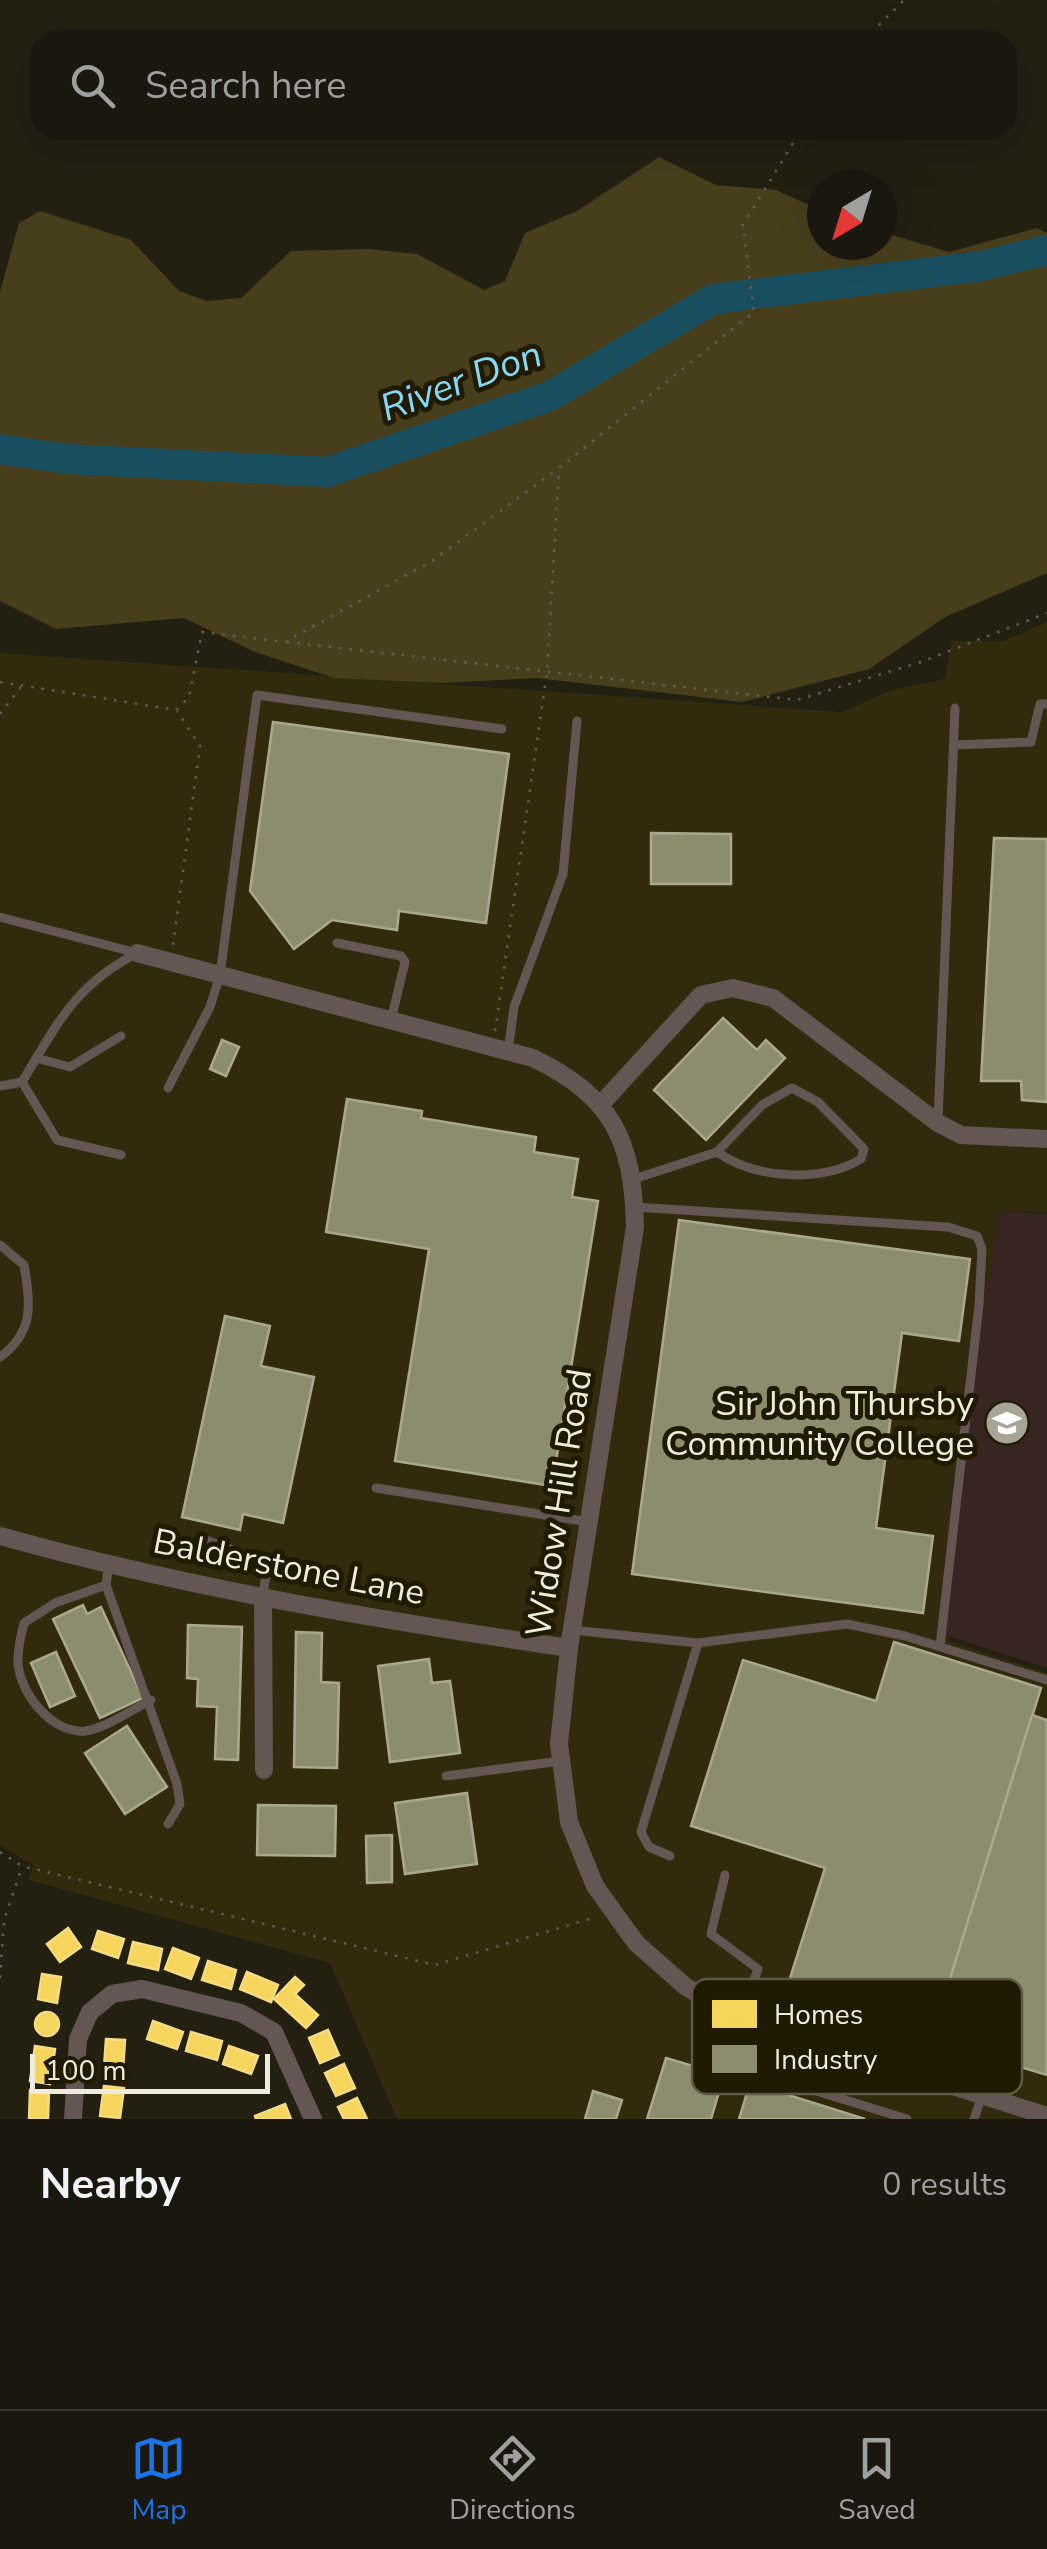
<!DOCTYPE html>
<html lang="en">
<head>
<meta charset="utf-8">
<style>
	:root { --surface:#1a180e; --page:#27251c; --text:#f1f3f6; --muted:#9fa09e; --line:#38372e; --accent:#1a73e8 }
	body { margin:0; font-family:"Nunito Sans",sans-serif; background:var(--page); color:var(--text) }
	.compass { position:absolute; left:807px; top:170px; width:90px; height:90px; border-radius:50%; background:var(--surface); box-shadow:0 10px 40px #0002; rotate:218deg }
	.scale { position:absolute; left:30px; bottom:25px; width:240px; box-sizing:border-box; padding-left:10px; border:5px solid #efecdd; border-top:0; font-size:28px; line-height:35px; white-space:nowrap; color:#efecdd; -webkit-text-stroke:8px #201a03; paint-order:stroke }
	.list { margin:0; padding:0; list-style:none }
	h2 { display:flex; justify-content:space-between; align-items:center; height:130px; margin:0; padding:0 40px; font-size:42px }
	h2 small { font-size:32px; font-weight:400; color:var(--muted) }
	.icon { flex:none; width:55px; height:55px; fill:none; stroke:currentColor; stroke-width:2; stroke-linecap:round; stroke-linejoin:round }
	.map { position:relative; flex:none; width:1047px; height:2119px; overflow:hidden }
	.search { position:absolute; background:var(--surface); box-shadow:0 10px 40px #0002; left:30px; right:30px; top:30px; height:110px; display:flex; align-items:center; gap:25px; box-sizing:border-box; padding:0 35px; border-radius:30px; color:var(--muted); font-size:38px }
	.sheet { height:290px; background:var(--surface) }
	nav { display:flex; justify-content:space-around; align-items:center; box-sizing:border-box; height:140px; border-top:2px solid var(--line); background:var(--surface); font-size:28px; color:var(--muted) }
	nav a { display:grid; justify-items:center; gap:5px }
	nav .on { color:var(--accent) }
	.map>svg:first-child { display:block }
</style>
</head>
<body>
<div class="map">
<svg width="1047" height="2119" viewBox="0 0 1047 2119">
	<rect width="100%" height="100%" fill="#232012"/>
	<polygon fill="#322a0c" points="1047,622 1047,1213 1003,1211 948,1641 1047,1673 1047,2119 397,2119 330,1963 29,1880 33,1865 0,1845 0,653 842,712 892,690 945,679 952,641 1003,641"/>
	<polygon fill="#362521" points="999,1211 1047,1214 1047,1668 936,1632"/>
	<polygon fill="#473e1c" points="659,157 716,185 776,190 822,211 822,245 882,245 882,232 949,252 1037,228 1047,233 1047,573 945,617 869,669 742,702 537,678 441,683 334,678 255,652 184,618 56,629 0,601 0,292 19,223 40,211 131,240 179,291 207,301 241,298 291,251 368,249 417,254 484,290 505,281 525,233 577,211"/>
	<g fill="#f6d55c" stroke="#f4dc83" stroke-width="2.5">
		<polygon points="68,1928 81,1947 60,1962 47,1944"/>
		<polygon points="98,1931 124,1939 118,1958 92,1949"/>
		<polygon points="133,1942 162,1949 158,1970 128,1963"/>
		<polygon points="173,1948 199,1958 191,1979 165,1969"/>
		<polygon points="208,1961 236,1970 231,1989 202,1980"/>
		<polygon points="247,1972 278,1985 271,2002 240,1989"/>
		<polygon points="42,1974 61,1977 57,2003 38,1999"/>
		<polygon points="295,1977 304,1985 295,1994 318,2015 306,2028 274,1999"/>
		<circle cx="47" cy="2024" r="12"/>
		<polygon points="153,2021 183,2032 177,2049 147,2039"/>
		<polygon points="328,2030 339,2055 320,2063 309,2038"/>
		<polygon points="191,2032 222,2041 217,2060 186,2051"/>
		<polygon points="106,2039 125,2040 123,2070 104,2068"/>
		<polygon points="35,2046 55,2049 50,2084 30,2081"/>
		<polygon points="229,2046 258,2056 251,2074 223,2064"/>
		<polygon points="344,2064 355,2088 336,2096 325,2073"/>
		<polygon points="104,2086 124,2088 120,2118 100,2116"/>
		<polygon points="30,2090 49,2091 48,2119 29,2119"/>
		<polygon points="357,2098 367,2119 344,2119 338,2107"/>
		<polygon points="285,2104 291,2119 256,2119 255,2116"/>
	</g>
	<g fill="#8c8c6e" stroke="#aaa98f" stroke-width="2.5">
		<polygon points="273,722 509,754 486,923 399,911 397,930 332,920 294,949 250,891"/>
		<polygon points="651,833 731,834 731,884 651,884"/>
		<polygon points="994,838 1047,839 1047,1102 1022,1100 1021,1081 981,1081"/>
		<polygon points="723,1018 757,1050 766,1040 785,1058 706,1140 654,1090"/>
		<polygon points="222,1040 239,1047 226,1076 210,1069"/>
		<polygon points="347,1099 422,1111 421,1118 536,1137 534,1152 578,1159 572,1197 598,1201 552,1486 395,1461 429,1249 326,1232"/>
		<polygon points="679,1220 970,1259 959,1341 902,1333 876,1528 933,1536 923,1613 632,1574"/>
		<polygon points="225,1316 270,1326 261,1366 314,1377 283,1523 243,1514 240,1530 182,1517"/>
		<polygon points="83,1605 87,1614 101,1607 143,1698 100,1718 53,1619"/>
		<polygon points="188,1625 242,1627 238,1760 215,1759 217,1707 197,1706 198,1679 187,1678"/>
		<polygon points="296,1632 322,1633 321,1682 339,1683 337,1768 294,1767"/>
		<polygon points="894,1642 1041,1688 931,2040 785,1994 825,1868 691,1826 743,1660 876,1701"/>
		<polygon points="56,1652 75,1696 50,1707 31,1663"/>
		<polygon points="429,1659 432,1683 450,1681 460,1753 390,1762 378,1666"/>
		<polygon points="1032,1715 1047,1720 1047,2075 931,2040"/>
		<polygon points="127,1726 167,1787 125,1814 85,1753"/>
		<polygon points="467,1793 477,1864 405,1874 395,1803"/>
		<polygon points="258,1805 336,1806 335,1856 257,1855"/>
		<polygon points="392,1835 392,1882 367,1883 366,1836"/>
		<polygon points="666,2058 724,2075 711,2119 647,2119"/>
		<polygon points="750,2083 865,2119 739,2119"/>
		<polygon points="593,2091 622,2100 616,2119 585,2119"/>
	</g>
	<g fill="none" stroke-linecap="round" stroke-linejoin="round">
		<polyline stroke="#194e5e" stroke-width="30" points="0,449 68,459 327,472 550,396 713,299 981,266 1047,250"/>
		<g stroke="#645c56" stroke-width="2.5" stroke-dasharray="2.5 8" stroke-linecap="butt">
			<polyline points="864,40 904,0"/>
			<polyline points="287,642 797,700 921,662 1047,613"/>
			<polyline points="0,682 176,710 189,697 202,632 285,642 432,561 559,468 754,312 743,225 801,130"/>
			<polyline points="0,714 22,685"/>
			<polyline points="173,945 200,746 177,711"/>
			<polyline points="495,1031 547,672 559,468"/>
			<polyline points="0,1852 22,1866 435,1965 596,1917"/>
			<polyline points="0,1978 4,1920 22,1867"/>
		</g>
		<g stroke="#645653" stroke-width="9">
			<polyline points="955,745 1031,742 1040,704 1047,704"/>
			<polyline points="0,917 137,953"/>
			<polyline points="337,943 401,956 405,962 391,1020"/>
			<polyline points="508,1051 514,1007 563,874 577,721"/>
			<polyline points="36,1058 70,1067 121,1036"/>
			<polyline points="0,1086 22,1082"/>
			<polyline points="168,1088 210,1007 220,975 257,695 502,729"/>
			<polyline points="938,1120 955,708"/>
			<path d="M121 1155 57 1140 22 1082C58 1023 73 987 137 953"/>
			<path d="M634 1179 717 1152 762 1105 792 1088 818 1102 864 1149 861 1159C821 1183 755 1179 717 1152"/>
			<polyline points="634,1207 948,1227 977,1236 982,1249 979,1305 940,1646"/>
			<path d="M0 1245 24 1265C31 1303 34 1333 0 1357"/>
			<polyline points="376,1488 589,1522"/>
			<polyline points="200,1538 261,1560 267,1566 263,1596"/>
			<path d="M109 1564 106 1585 55 1603 24 1623C21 1636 17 1649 18 1663 20 1693 52 1734 85 1731 107 1728 131 1710 151 1700"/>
			<polyline points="106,1585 177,1784 180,1804 168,1824"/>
			<polyline points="572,1630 698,1643 847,1624 905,1636 1047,1680"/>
			<polyline points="446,1776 561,1761"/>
			<polyline points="670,1856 649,1847 641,1832 698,1643"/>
			<polyline points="725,1875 711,1934 758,1969 740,2018"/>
			<polyline points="775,2029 761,2074 907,2119"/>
			<polyline points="974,2119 982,2096"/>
		</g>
		<g stroke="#645653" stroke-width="18">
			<path d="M137 953 533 1058C613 1097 633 1140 635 1227L569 1648 559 1744 569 1822 595 1886 636 1943 686 1987 740 2018 1047 2116"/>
			<polyline points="602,1103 701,995 733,988 773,998 938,1123 961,1135 1047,1139"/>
			<path d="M0 1536C186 1588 378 1620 569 1648"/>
			<polyline points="263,1596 264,1770"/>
			<polyline points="73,2119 78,2039 90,2012 112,1994 142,1989 241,2013 274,2032 313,2119"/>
		</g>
	</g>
	<defs>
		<symbol id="school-disc" viewBox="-11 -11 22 22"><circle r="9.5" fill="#a8a596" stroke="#201a03"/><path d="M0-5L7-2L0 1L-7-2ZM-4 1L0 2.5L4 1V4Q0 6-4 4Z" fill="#fff"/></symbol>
	</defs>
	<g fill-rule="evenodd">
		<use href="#school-disc" x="982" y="1398" width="50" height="50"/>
	</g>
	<g text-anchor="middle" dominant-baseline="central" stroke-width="10" stroke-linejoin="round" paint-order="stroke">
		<g font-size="35" fill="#efecdd" stroke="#201a03" text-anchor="end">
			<text x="974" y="1403">Sir John Thursby<tspan x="974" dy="40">Community College</tspan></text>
		</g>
		<g font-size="35" fill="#efecdd" stroke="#201a03">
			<text transform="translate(559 1503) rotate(-81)">Widow Hill Road</text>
			<text transform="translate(289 1567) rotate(11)">Balderstone Lane</text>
		</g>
		<g font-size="38" font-style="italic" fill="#86d8f7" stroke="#201a03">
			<text transform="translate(461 381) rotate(-20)">River Don</text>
		</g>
	</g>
	<rect x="692" y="1979" width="330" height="115" rx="15" fill="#201a03" stroke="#5e5944" stroke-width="2.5"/>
	<rect x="712" y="2000" width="45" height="28" fill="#f6d55c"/>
	<rect x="712" y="2045" width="45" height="28" fill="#8c8c6e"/>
	<g font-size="28" fill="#efecdd">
		<text x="774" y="2024">Homes</text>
		<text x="774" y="2069">Industry</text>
	</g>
</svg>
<svg class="compass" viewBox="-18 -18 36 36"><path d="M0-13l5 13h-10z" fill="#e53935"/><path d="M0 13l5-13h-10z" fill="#9fa09e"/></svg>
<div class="scale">100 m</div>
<div class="search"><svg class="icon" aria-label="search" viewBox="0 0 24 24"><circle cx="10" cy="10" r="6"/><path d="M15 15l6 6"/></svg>Search here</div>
</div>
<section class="sheet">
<h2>Nearby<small>0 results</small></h2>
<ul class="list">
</ul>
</section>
<nav>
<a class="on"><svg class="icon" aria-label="map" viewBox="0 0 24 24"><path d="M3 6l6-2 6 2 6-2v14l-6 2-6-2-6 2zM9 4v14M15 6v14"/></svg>Map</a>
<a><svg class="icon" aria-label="directions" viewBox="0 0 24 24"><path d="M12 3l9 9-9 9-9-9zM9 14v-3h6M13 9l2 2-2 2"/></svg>Directions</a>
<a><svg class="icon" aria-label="saved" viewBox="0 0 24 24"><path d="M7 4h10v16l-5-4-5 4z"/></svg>Saved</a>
</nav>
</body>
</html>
